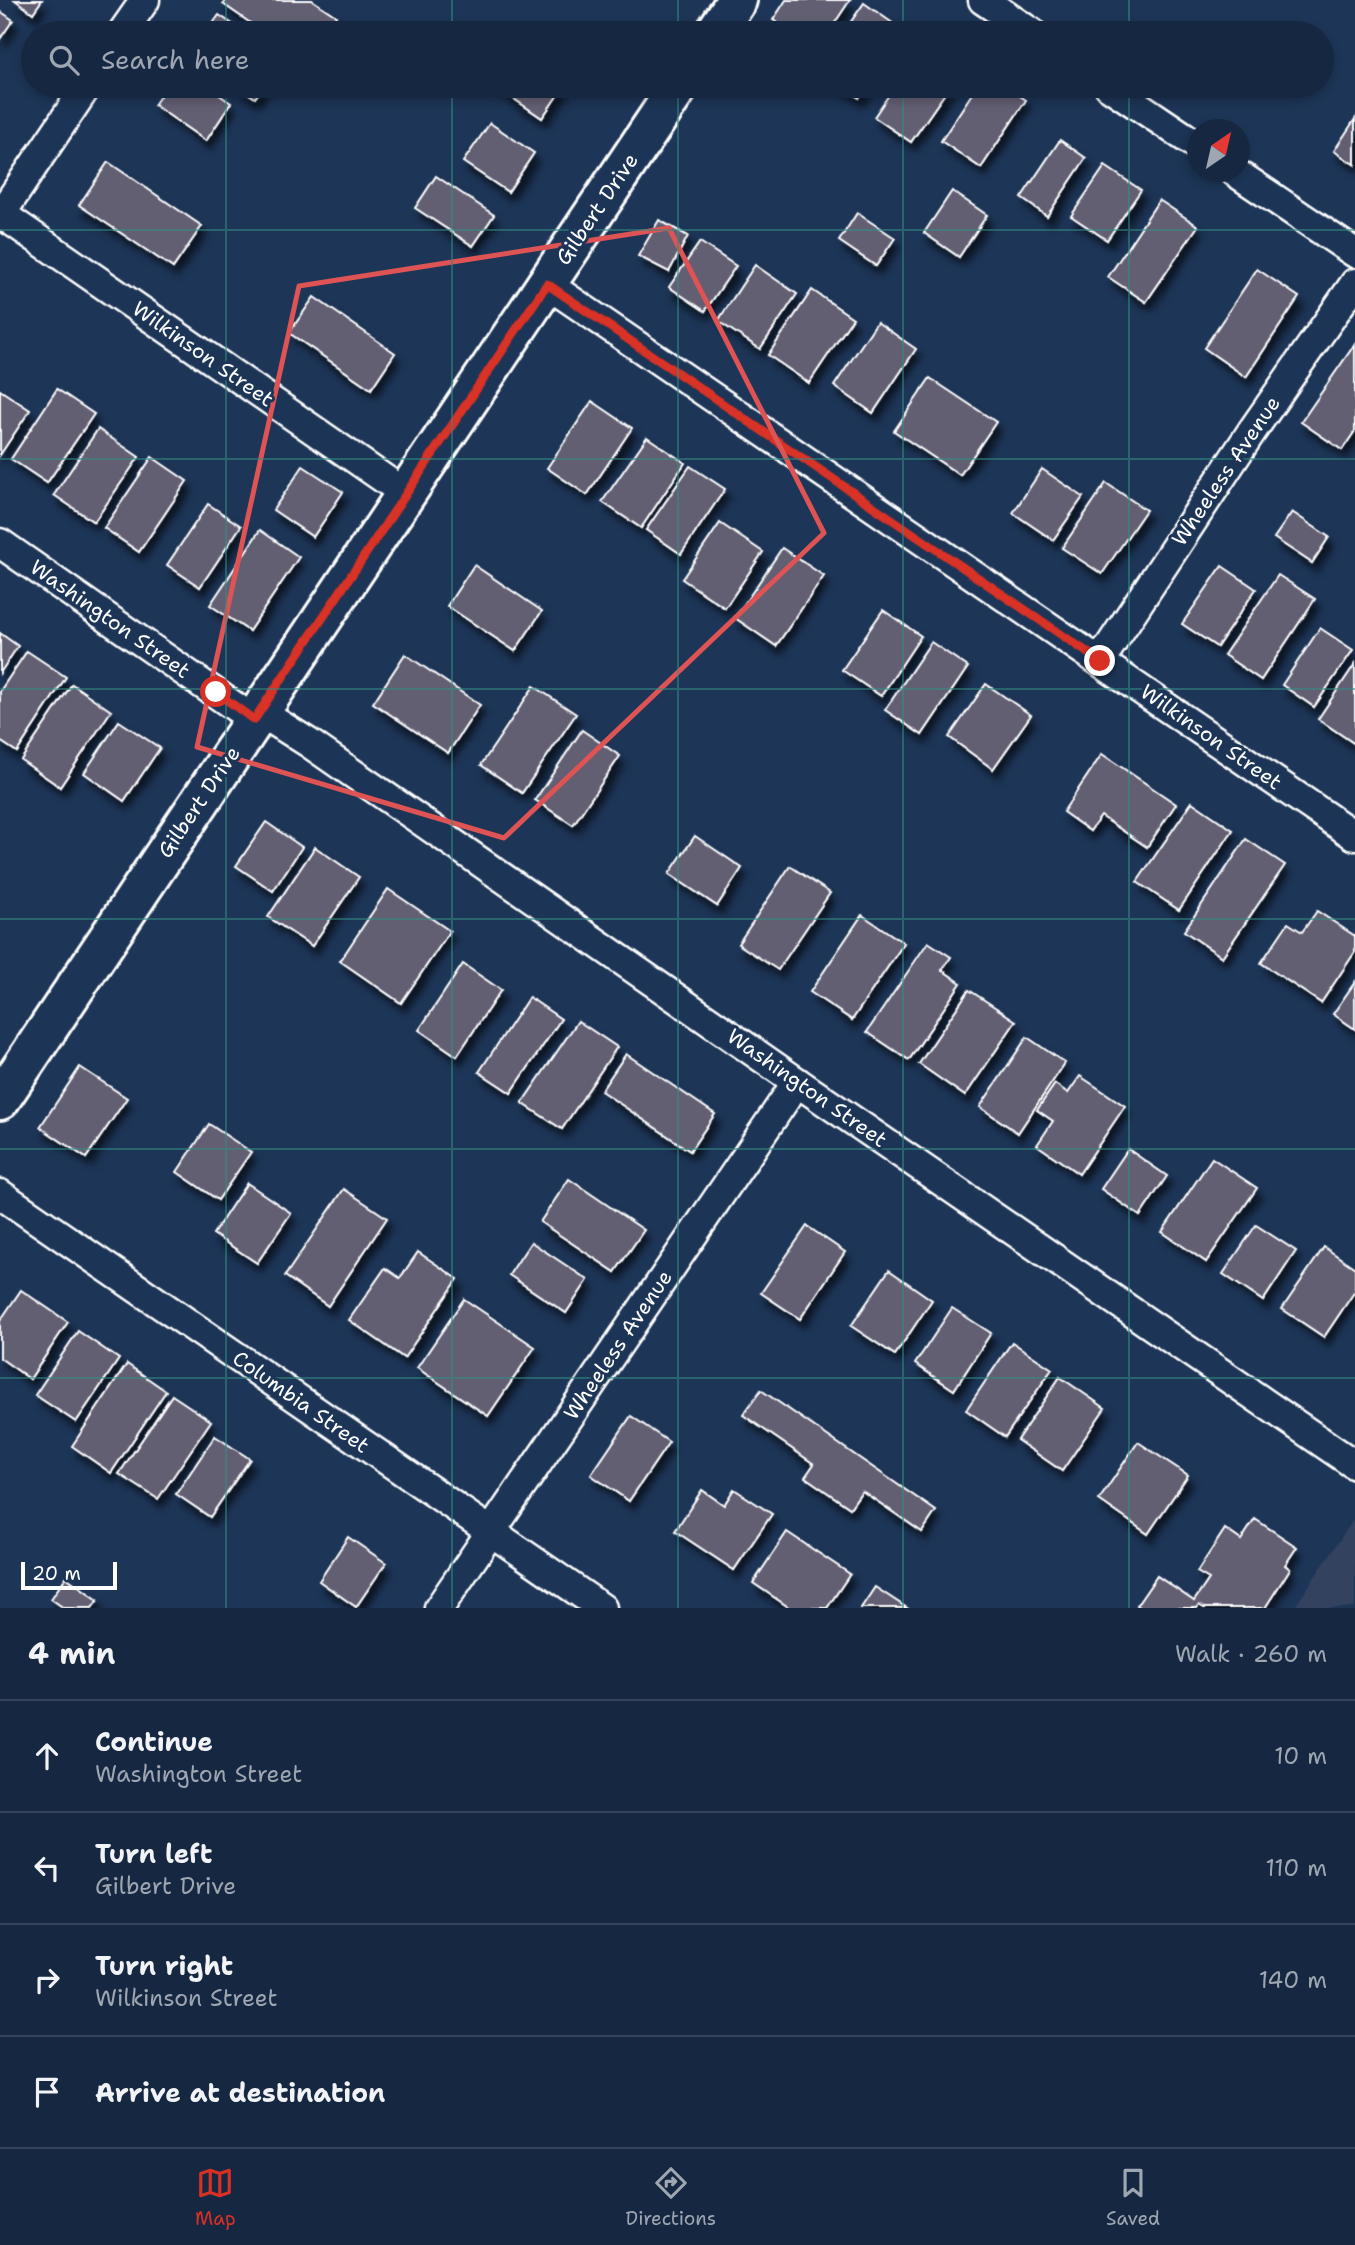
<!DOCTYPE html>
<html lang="en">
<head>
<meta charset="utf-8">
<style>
	:root { --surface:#162841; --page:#1f3048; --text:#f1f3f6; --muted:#9ea6b1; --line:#35445a; --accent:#d93025 }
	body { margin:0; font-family:"Shantell Sans",sans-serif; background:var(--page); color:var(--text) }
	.compass { position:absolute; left:1187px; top:119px; width:63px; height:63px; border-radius:50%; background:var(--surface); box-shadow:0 4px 10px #0003; rotate:34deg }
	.scale { position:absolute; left:21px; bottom:18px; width:96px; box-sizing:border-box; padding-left:7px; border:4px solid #fff; border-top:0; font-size:19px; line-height:24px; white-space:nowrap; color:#fff; -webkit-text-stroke:5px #1d3557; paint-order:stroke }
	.stop { position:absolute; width:21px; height:21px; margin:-16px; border:5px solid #d93025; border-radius:50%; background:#fff }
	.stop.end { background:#d93025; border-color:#fff; box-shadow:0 2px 7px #0008 }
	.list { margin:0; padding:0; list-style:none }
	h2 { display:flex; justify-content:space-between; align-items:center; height:91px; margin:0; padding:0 28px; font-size:30px }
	h2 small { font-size:23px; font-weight:400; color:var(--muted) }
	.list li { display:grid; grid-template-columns:46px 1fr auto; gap:21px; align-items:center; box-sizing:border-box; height:112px; padding:0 28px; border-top:2px solid var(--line) }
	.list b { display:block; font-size:26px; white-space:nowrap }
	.list p { margin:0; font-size:23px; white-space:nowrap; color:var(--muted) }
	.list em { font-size:23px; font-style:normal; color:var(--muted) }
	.icon { flex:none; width:38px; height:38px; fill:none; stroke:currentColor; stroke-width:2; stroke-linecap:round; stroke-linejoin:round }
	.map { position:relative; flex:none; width:1355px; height:1608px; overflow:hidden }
	.search { position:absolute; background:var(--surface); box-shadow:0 4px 10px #0003; left:21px; right:21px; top:21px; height:77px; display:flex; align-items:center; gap:18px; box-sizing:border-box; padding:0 24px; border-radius:38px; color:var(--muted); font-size:26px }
	.sheet { height:539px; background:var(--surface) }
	nav { display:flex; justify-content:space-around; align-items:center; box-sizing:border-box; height:98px; border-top:2px solid var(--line); background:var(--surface); font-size:19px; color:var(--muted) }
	nav a { display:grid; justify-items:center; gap:4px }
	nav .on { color:var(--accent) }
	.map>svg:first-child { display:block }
</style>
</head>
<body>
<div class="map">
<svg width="1355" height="1608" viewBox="0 0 1355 1608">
	<defs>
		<filter id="shadow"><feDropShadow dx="4.5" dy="8" stdDeviation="3.5" flood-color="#0009"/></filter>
	</defs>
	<rect width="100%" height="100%" fill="#1d3557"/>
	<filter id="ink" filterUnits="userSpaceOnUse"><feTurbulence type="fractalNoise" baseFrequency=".0143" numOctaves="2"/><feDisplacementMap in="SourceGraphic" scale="14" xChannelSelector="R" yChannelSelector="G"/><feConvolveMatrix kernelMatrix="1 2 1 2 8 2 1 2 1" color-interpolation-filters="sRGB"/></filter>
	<g filter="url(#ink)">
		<polygon fill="#32425f" points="1355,1517 1355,1608 1294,1608"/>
		<g fill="#645f73" stroke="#fff" stroke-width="2" filter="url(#shadow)">
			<polygon points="15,0 42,0 33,13"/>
			<polygon points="226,0 312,0 336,16 324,33 265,33 223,4"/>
			<polygon points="786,0 850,0 828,33 793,33 773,20"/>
			<polygon points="864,3 904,31 903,33 843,33"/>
			<polygon points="0,11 13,20 0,39"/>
			<polygon points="219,15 246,33 206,33"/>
			<polygon points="167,86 206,86 231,103 206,141 154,105"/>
			<polygon points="237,86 264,86 255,98"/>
			<polygon points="495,86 564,86 542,118"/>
			<polygon points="840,86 867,86 859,98"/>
			<polygon points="895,86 950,86 911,142 874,117"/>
			<polygon points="977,86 1005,86 1026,100 981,168 941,141"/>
			<polygon points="1355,119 1355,165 1334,151"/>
			<polygon points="490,123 534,153 508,192 463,162"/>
			<polygon points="1060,140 1086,158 1047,216 1021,198"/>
			<polygon points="108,162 202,226 173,268 79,205"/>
			<polygon points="1105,166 1141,190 1107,240 1071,216"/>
			<polygon points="436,176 494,215 473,246 415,208"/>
			<polygon points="952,191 987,215 959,257 924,233"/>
			<polygon points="1159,200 1198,226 1146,302 1108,277"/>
			<polygon points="857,213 895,238 876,266 839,241"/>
			<polygon points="659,220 688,236 669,272 638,256"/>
			<polygon points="700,242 736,266 705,311 669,287"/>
			<polygon points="755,265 797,294 760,349 718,321"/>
			<polygon points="1257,269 1299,297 1246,377 1204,348"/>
			<polygon points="812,290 853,318 809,383 768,355"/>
			<polygon points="314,297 395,353 371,389 289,333"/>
			<polygon points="877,322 916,349 873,413 834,386"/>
			<polygon points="1355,344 1355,431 1342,450 1301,422"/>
			<polygon points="930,378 996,422 960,475 894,431"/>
			<polygon points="57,389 94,414 47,483 11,459"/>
			<polygon points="0,390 30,410 0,455"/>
			<polygon points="592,401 632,428 587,495 547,468"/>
			<polygon points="98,429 139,457 94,522 54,495"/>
			<polygon points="647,437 685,463 641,528 602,502"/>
			<polygon points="152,457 187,481 139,552 104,528"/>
			<polygon points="303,466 343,492 313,537 273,510"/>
			<polygon points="690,466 725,489 681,554 646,530"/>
			<polygon points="1042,469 1083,497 1053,540 1013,513"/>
			<polygon points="1106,483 1146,510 1102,574 1062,548"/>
			<polygon points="208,504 241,526 200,587 167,565"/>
			<polygon points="1292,512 1329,537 1312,563 1274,538"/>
			<polygon points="720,523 763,552 725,608 682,579"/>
			<polygon points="260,530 299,557 249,631 210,605"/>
			<polygon points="782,548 824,576 776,646 735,618"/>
			<polygon points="474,565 542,611 515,651 447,606"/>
			<polygon points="1222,566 1256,589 1217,647 1182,624"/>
			<polygon points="1278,575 1315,599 1261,680 1224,655"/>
			<polygon points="883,610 921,636 881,696 842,670"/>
			<polygon points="1320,628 1353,650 1314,707 1282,685"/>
			<polygon points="0,633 18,646 0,673"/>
			<polygon points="931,642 968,667 922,735 885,710"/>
			<polygon points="27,651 66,677 17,752 0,741 0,691"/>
			<polygon points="405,654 480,705 448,753 373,703"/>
			<polygon points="1355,664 1355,744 1318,719"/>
			<polygon points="72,684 111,711 60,787 21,760"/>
			<polygon points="986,684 1031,715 993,769 949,737"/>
			<polygon points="534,686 576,714 522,793 481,765"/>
			<polygon points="119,721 160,748 124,801 84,773"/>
			<polygon points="582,730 620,756 573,825 535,800"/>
			<polygon points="1102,754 1176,804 1147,847 1101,816 1090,831 1063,812"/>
			<polygon points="1192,802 1233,830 1179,910 1137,882"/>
			<polygon points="266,822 302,847 273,891 236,866"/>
			<polygon points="695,836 742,868 717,906 669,874"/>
			<polygon points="1246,839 1285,865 1222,957 1184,931"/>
			<polygon points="315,847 359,877 312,946 268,917"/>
			<polygon points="790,866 830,893 778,970 738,944"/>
			<polygon points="388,889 450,931 401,1003 340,961"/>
			<polygon points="1317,911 1355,936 1355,952 1321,1003 1261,963 1288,923 1302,932"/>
			<polygon points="862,915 904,943 852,1020 810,992"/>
			<polygon points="928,942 951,957 942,970 961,983 909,1060 867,1032"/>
			<polygon points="463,964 501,990 457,1056 419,1030"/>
			<polygon points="1355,982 1355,1029 1333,1014"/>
			<polygon points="969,990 1016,1021 965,1096 919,1064"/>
			<polygon points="529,997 561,1019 511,1093 479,1072"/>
			<polygon points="578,1021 617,1047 562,1129 522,1103"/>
			<polygon points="1027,1037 1065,1063 1018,1133 980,1107"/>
			<polygon points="626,1054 715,1114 690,1151 601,1091"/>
			<polygon points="80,1067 127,1098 86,1158 40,1127"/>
			<polygon points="1080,1076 1125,1106 1079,1174 1037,1145 1053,1121 1037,1110 1055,1084 1068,1093"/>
			<polygon points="209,1124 251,1152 218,1200 177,1172"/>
			<polygon points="1128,1149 1167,1176 1140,1216 1101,1189"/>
			<polygon points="1212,1158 1257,1188 1206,1262 1162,1232"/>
			<polygon points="569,1179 644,1230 615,1272 540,1222"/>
			<polygon points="247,1183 291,1213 257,1263 213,1234"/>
			<polygon points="344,1189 387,1218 328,1306 285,1276"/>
			<polygon points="1256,1225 1296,1251 1263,1301 1223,1274"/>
			<polygon points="807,1226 845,1252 800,1319 761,1293"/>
			<polygon points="531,1242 588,1280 566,1313 509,1275"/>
			<polygon points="1324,1247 1355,1268 1355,1291 1324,1337 1282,1309"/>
			<polygon points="418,1252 458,1279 404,1358 349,1320 385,1268 400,1278"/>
			<polygon points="889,1270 932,1300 895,1355 851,1326"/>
			<polygon points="21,1290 68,1322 30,1379 0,1358 0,1321"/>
			<polygon points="464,1299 535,1347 488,1416 417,1368"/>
			<polygon points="952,1308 991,1333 954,1390 915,1364"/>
			<polygon points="78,1331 119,1359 76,1422 35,1395"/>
			<polygon points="1012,1342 1052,1369 1005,1437 966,1410"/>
			<polygon points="127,1364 166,1391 111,1473 72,1446"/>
			<polygon points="1060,1377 1105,1408 1062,1471 1017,1440"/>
			<polygon points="761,1390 936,1511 922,1532 862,1491 850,1508 805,1477 814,1464 743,1415"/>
			<polygon points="172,1395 211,1421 158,1499 119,1474"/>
			<polygon points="631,1416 669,1442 629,1501 591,1475"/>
			<polygon points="215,1436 250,1459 210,1517 176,1494"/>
			<polygon points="1138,1442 1188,1475 1148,1534 1099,1500"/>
			<polygon points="734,1489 772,1514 734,1570 675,1531 702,1490 724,1505"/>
			<polygon points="1255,1519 1297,1547 1285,1565 1290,1569 1265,1608 1204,1608 1199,1605 1197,1608 1141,1608 1137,1605 1157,1576 1194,1601 1209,1579 1197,1572 1225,1529 1241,1540"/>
			<polygon points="787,1532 850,1574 827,1608 790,1608 753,1583"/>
			<polygon points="348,1537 386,1563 356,1607 319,1581"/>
			<polygon points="66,1577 98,1600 92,1608 64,1608 51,1599"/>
			<polygon points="875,1587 907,1608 861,1608"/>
		</g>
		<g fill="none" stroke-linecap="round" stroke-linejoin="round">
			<defs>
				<g id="street">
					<polyline points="983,0 1032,33"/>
					<polyline points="122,33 145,0"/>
					<polyline points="1109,86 1198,146"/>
					<polyline points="1235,172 1355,253"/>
					<polyline points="0,213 406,494"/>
					<polyline points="1,214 87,86"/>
					<polyline points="547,284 1355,836"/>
					<polyline points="0,543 254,720"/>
					<polyline points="1100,661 1252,431 1355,283"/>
					<polyline points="260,712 309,743 797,1082 1355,1465"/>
					<polyline points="0,1194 602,1608"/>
					<polyline points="439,1608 797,1082"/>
				</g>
				<g id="secondary">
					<polyline points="715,33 737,0"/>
					<polyline points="0,1100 679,86"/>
				</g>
			</defs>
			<use href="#street" stroke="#fff" stroke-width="33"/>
			<use href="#secondary" stroke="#fff" stroke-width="44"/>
			<use href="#street" stroke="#1d3557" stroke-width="28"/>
			<use href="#secondary" stroke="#1d3557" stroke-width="38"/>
		</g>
	</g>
	<g fill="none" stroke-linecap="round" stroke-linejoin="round" filter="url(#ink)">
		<polyline stroke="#d93025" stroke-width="9" points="216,692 254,720 547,284 1100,661"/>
	</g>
	<path fill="none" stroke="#de5353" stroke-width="5" stroke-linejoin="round" d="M669 228 824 533 504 838 197 747 299 286Z"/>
	<path fill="none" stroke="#338b84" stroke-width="2" stroke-opacity="0.55" d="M226 0V33M452 0V33M678 0V33M903 0V33M1129 0V33M226 86V1608M452 86V1608M678 86V1608M903 86V1608M1129 86V1608M0 230H1355M0 459H1355M0 689H1355M0 919H1355M0 1149H1355M0 1378H1355"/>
	<g text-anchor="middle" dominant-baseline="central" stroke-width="6" stroke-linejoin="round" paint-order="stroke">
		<g font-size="21" fill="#fff" stroke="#1d3557">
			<text transform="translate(597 209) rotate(-56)">Gilbert Drive</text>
			<text transform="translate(203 354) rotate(35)">Wilkinson Street</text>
			<text transform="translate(1226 471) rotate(-56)">Wheeless Avenue</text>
			<text transform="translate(110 619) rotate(35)">Washington Street</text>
			<text transform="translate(1211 737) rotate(35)">Wilkinson Street</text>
			<text transform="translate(199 802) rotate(-56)">Gilbert Drive</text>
			<text transform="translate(807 1088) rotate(35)">Washington Street</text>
			<text transform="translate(618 1345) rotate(-56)">Wheeless Avenue</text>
			<text transform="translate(301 1402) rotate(35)">Columbia Street</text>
		</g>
	</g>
</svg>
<svg class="compass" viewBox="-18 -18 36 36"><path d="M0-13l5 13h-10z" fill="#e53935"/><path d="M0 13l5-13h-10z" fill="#9ea6b1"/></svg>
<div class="scale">20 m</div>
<div class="stop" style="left:216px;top:692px"></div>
<div class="stop end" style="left:1100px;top:661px"></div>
<div class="search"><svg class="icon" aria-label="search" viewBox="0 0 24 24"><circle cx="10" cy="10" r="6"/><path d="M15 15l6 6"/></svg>Search here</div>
</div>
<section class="sheet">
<h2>4 min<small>Walk · 260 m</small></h2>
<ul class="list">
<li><svg class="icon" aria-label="ahead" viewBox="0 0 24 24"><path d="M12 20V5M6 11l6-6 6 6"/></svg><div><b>Continue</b><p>Washington Street</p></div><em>10 m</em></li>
<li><svg class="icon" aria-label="left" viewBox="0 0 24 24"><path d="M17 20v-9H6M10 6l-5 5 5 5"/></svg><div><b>Turn left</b><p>Gilbert Drive</p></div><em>110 m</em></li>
<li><svg class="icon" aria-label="right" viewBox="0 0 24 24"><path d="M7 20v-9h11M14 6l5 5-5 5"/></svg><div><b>Turn right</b><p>Wilkinson Street</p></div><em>140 m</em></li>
<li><svg class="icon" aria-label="arrive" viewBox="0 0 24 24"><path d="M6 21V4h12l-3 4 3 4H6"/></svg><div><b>Arrive at destination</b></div></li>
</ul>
</section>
<nav>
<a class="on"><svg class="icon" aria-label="map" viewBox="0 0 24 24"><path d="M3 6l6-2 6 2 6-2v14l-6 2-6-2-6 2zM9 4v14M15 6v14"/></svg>Map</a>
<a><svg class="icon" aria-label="directions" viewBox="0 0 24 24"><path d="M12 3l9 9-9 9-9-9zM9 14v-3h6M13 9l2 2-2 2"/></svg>Directions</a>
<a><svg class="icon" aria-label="saved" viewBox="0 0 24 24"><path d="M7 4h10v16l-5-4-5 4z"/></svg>Saved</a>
</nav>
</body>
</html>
